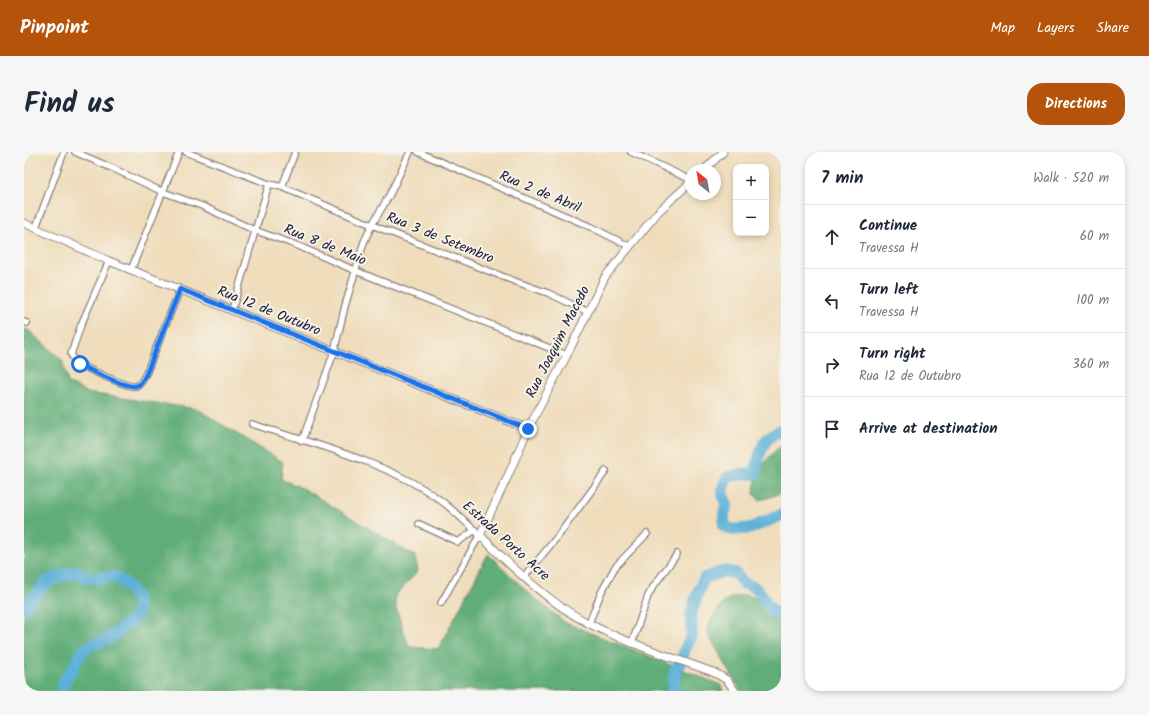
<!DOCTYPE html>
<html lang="en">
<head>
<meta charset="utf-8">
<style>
	:root { --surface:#fff; --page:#f6f6f7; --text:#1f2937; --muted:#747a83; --line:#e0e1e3; --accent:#b45309 }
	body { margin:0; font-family:Kalam,sans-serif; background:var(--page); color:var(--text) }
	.controls { position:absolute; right:12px; top:12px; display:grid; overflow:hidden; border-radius:8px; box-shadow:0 2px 6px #0003 }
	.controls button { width:36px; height:36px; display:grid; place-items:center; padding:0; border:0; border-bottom:1px solid var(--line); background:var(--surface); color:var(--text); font:20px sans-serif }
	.compass { position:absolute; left:661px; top:12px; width:36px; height:36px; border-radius:50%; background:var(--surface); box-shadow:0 2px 6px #0003; rotate:329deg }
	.stop { position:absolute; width:12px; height:12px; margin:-9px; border:3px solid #1a73e8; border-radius:50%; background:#fff }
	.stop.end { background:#1a73e8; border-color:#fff; box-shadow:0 1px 4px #0008 }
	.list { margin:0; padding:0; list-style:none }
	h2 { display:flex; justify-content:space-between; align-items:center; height:52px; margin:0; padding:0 16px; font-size:17px }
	h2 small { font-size:13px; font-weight:400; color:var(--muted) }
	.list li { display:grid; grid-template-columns:26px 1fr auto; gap:12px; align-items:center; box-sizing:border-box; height:64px; padding:0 16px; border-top:1px solid var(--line) }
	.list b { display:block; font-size:15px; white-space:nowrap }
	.list p { margin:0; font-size:13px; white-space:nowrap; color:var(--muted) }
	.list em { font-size:13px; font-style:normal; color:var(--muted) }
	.icon { flex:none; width:22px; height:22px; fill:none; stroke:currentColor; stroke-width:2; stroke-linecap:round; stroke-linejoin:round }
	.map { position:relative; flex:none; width:757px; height:539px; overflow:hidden; border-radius:16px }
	header { display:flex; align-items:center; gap:24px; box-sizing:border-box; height:56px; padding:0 20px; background:var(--accent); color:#fff }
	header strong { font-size:19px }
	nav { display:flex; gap:22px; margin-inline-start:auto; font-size:14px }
	.intro { display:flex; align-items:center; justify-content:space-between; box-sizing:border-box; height:96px; padding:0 24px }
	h1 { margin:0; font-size:28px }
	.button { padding:10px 18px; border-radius:16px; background:var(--accent); color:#fff; font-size:14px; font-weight:700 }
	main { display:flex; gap:24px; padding:0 24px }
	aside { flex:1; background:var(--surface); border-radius:16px; box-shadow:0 2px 6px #0003 }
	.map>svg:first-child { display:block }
</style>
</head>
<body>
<header>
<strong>Pinpoint</strong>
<nav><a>Map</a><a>Layers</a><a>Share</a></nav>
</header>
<div class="intro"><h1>Find us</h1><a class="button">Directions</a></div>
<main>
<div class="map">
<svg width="757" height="539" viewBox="0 0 757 539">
	<rect width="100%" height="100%" fill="#f7f3e8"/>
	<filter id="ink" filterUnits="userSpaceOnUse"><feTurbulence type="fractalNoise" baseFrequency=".025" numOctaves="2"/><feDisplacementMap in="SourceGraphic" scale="8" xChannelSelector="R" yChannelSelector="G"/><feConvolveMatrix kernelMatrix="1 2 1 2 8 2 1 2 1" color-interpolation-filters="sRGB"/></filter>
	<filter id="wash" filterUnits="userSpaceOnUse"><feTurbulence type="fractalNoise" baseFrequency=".012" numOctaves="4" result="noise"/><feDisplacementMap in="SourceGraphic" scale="16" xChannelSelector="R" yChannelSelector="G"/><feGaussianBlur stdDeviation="0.9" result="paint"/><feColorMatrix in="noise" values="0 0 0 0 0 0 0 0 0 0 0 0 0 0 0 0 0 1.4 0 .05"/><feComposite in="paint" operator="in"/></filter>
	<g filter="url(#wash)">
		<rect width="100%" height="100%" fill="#efdcba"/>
		<g fill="#60ad78" stroke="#41685a">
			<polygon points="0,177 3,177 38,208 44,231 64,241 173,257 259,310 257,327 278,336 391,404 394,419 371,444 372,456 385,495 414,497 464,402 507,443 542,471 697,533 699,539 0,539"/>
			<path d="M757 294V341L744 346 735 348 730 342C730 324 742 305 757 294Z"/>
			<path d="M719 443C734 444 748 455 757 467V539H717L686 486C685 484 684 482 684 480 683 471 696 452 703 448 708 445 713 444 719 443Z"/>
		</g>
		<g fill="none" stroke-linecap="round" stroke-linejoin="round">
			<g stroke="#5cb0d8" stroke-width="12">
				<path d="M757 278C752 280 745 285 741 290 737 297 732 313 732 322H718L704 325C697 337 697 341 703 353L700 362V374L709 378 727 376 757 363"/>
				<polyline points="0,456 24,429 52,419 62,426 92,425 104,434 113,446 113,464 86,486 66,494 59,499 39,532 38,539"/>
				<polyline points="649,539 651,519 658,508 661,497 668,484 667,462 675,437 681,426 700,419 711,421 719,431 730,435 738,443 742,451 750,461 757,460"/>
			</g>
		</g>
	</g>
	<g filter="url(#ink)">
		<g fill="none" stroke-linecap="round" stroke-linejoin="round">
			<defs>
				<g id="minor">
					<polyline points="51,0 88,16 139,40 178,54 230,78 272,93 332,119 543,203"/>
					<polyline points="162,0 245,32 258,35 348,73 490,129 524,141 564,160"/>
					<polyline points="394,0 567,75 605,94"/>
					<polyline points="607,0 667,28"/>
					<polyline points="258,35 271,0"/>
					<polyline points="12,75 40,0"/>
					<path d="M85 109 57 173 47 202C48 205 50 207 52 209 60 216 104 236 112 234 118 232 121 224 123 219L156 137"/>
					<polyline points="107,118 155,0"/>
					<path d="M208 158C221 116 232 74 245 32"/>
					<polyline points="0,170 3,171"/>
					<path d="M228 272C288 292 360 309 412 345 428 356 441 370 456 383L417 451"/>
					<polyline points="278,289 310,200 321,154 340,90 348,73 366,42 386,0"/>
					<polyline points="395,372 434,390 451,378"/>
					<polyline points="500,425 534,384 582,319"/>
					<polyline points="565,471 577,441 591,415 623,382"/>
					<polyline points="608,491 624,444 629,435 653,402"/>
				</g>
				<g id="tertiary">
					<polyline points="680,18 699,0"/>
					<path d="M667 30 634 60 581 125 543 203 504 277 483 326 456 383C486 414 525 451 564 471 604 492 648 505 691 521L703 528 711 539"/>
					<polyline points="0,71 85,109 504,277"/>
				</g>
			</defs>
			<use href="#minor" stroke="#887f7a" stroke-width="8"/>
			<use href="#tertiary" stroke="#887f7a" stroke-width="9"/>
			<use href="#minor" stroke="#fff" stroke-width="5.5"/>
			<use href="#tertiary" stroke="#fff" stroke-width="7"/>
		</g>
	</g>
	<g fill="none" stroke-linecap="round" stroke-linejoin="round" filter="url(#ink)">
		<path stroke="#1a73e8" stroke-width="5" d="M56 212C64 218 103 236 112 234 118 233 121 224 123 220L156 137 504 277"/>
	</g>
	<g text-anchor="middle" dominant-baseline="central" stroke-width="4" stroke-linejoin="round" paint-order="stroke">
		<g font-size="14" fill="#22223b" stroke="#f7f3e8">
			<text transform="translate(516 40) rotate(23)">Rua 2 de Abril</text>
			<text transform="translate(416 86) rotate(22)">Rua 3 de Setembro</text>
			<text transform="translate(301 93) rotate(22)">Rua 8 de Maio</text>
			<text transform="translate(245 159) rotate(22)">Rua 12 de Outubro</text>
			<text transform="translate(534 190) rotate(-63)">Rua Joaquim Macedo</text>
			<text transform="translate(482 389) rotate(42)">Estrada Porto Acre</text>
		</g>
	</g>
</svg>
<div class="controls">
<button>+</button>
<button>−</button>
</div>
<svg class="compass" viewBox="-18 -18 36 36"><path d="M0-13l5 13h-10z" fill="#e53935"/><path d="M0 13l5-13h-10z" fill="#747a83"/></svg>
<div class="stop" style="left:56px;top:212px"></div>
<div class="stop end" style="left:504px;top:277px"></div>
</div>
<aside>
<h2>7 min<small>Walk · 520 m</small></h2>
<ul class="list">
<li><svg class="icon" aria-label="ahead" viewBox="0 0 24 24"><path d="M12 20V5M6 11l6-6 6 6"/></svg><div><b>Continue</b><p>Travessa H</p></div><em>60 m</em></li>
<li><svg class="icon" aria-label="left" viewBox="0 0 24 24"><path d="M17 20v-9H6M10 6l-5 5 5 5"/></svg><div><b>Turn left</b><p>Travessa H</p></div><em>100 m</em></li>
<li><svg class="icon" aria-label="right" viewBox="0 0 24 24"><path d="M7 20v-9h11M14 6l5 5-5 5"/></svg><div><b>Turn right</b><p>Rua 12 de Outubro</p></div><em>360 m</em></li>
<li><svg class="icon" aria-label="arrive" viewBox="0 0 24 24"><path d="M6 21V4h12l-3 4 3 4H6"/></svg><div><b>Arrive at destination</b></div></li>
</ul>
</aside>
</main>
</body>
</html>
